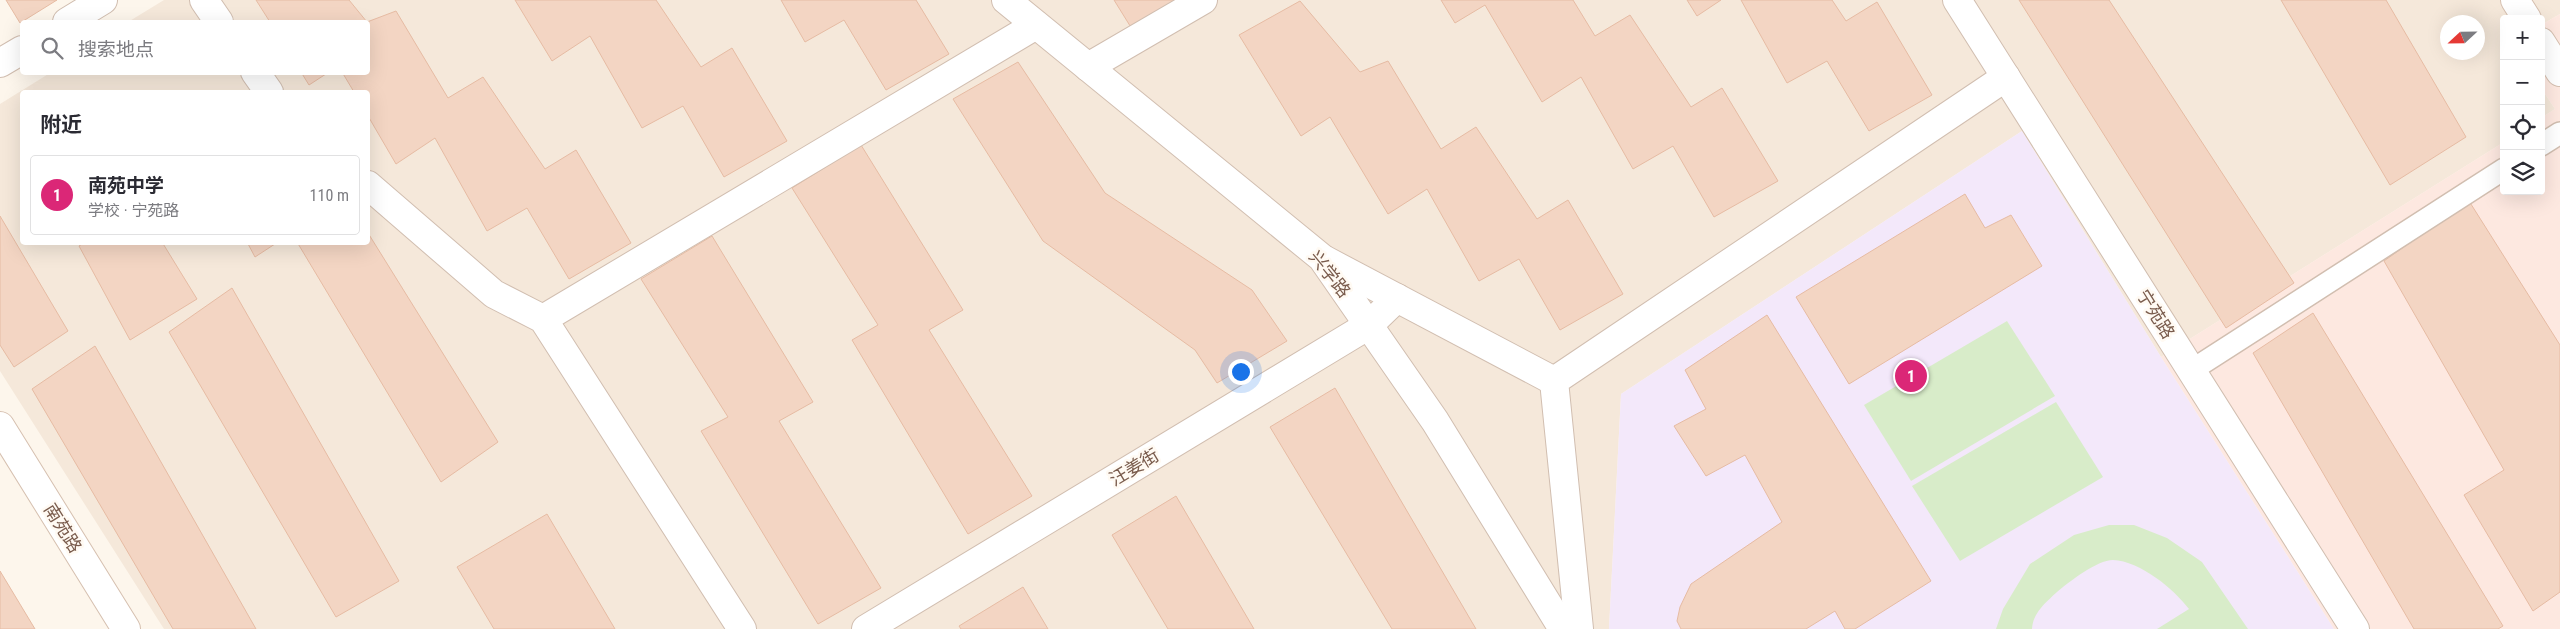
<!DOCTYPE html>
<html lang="zh">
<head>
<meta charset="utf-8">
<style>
	:root { --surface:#fff; --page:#f7f7f7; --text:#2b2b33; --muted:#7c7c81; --line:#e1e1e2; --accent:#db2777 }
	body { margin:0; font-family:"Roboto Condensed","Noto Sans SC",sans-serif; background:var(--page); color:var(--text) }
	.controls { position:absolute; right:15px; top:15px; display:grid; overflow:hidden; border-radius:5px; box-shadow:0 5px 20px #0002 }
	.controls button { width:45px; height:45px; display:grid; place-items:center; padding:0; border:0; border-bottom:1px solid var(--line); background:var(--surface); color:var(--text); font:25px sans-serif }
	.compass { position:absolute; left:2440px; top:15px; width:45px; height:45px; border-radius:50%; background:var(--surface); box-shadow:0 5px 20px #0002; rotate:248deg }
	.you { position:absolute; left:1240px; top:371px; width:18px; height:18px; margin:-12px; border:4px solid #fff; border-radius:50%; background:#1a73e8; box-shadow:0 0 0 8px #1a73e833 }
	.badge { display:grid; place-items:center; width:32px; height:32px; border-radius:50%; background:var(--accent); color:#fff; font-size:16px; font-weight:700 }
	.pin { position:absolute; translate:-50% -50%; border:2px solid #fff; box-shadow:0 1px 5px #0006 }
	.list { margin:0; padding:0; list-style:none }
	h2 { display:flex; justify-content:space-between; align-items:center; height:65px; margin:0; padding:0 20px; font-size:21px }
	h2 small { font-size:16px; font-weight:400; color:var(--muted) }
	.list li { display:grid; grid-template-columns:32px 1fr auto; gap:15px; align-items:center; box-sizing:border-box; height:80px; margin:0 10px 10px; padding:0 10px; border:1px solid var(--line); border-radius:5px }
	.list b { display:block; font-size:19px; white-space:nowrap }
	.list p { margin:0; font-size:16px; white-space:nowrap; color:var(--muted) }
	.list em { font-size:16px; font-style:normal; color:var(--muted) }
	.icon { flex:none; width:28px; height:28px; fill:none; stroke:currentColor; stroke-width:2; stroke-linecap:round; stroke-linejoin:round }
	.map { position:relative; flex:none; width:2560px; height:629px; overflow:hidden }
	.search { position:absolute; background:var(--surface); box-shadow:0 5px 20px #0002; left:20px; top:20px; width:350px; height:55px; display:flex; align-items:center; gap:12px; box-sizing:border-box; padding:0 18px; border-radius:5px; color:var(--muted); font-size:19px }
	.panel { position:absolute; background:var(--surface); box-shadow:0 5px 20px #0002; left:20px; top:90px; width:350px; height:155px; border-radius:5px }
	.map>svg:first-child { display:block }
</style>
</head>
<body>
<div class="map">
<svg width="2560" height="629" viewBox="0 0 2560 629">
	<rect width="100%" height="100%" fill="#fdf6ec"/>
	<g fill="#f5e8da" fill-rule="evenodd">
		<path d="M164 0H2560V14L2541 25V19H2504V142L2161 357 2022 131 1621 394 1609 629H164L0 371V104L50 73 368 72V22H128ZM2448 22H2478V52H2448ZM22 92H368V242H22Z"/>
		<polygon points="2541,88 2555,109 2541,118"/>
	</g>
	<polygon fill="#fde8e0" points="2560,14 2560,629 2334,629 2161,357 2504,142 2504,191 2541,191 2541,118 2555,109 2541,88 2541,25"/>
	<polygon fill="#f3e8fa" points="2022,131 2161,357 2334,629 1609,629 1621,394"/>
	<g fill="#d8ecc9">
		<polygon points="2007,321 2055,396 1911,481 1864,405"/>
		<polygon points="2056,402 2103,477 1960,561 1912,486"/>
		<path d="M2109 525H2134L2167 538 2202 562 2248 629H2157L2189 609C2174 589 2140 561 2113 560 2097 560 2069 582 2057 592 2045 603 2033 613 2032 629H1996L2003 609 2030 564 2074 535Z"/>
	</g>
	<g fill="#f3d5c3" stroke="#e6bba3">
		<polygon points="6,0 57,0 20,23"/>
		<polygon points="256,0 349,0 367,22 396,11 448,98 483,77 545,169 576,150 631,243 569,279 527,208 487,231 435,138 396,164 368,116 368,92 354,92 342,72 368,72 368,22 270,22"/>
		<polygon points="515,0 656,0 701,67 732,48 787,141 724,177 683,106 642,128 590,36 552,61"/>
		<polygon points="781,0 916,0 949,54 886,90 844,20 805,42"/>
		<polygon points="1114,0 1186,0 1132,29"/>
		<polygon points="1441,0 1573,0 1595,36 1630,15 1691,107 1722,88 1778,181 1714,217 1673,146 1633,169 1581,77 1542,102 1485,5 1455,23"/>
		<polygon points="1687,0 1721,0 1697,16"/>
		<polygon points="1741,0 1832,0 1846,21 1877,2 1932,95 1869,131 1827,61 1787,83"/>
		<polygon points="2019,0 2109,0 2294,283 2226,328"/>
		<polygon points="2281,0 2386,0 2466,137 2390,185"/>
		<polygon points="1300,1 1360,72 1388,61 1441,149 1476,127 1537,219 1568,200 1623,294 1560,330 1519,259 1479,281 1427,189 1388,214 1330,117 1301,136 1239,35"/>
		<polygon points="1018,62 1105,193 1252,290 1287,341 1217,383 1195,350 1043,241 953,99"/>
		<polygon points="301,72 329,72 309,85"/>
		<polygon points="861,145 963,310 929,330 1032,496 968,534 852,340 878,325 792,188"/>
		<polygon points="1965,194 1985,228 2011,215 2042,266 1849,384 1796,297"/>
		<polygon points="2469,201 2560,345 2560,592 2533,611 2464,495 2504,470 2384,261"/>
		<polygon points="0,216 68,331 14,367 0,345"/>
		<polygon points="368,233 498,442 441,482 297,242 368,242"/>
		<polygon points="712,236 813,402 779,421 881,588 818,624 701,431 728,417 641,279"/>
		<polygon points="85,242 162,242 197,299 130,340 79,246"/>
		<polygon points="247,242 278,242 255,257"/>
		<polygon points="232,288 399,581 336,617 169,332"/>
		<polygon points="2313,313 2503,626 2498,629 2414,629 2253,353"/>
		<polygon points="1767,315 1931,581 1855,629 1845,629 1835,611 1806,629 1681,629 1677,621 1680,607 1691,584 1782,522 1745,455 1706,476 1674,426 1706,409 1685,370"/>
		<polygon points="95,346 256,629 173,629 32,389"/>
		<polygon points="1335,388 1476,629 1392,629 1270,427"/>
		<polygon points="1176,496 1254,629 1168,629 1112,535"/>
		<polygon points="547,514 615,629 494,629 457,567"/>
		<polygon points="0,571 35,629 0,629"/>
		<polygon points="1023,587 1048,629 961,629 959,626"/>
	</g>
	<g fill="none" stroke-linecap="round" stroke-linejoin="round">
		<defs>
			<g id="lane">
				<polyline points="2541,145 2560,133"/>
				<polyline points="2192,370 2504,169"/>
			</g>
			<g id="street">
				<polyline points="204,0 219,22"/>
				<polyline points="1006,0 1322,258 1435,421 1563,629"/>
				<polyline points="1957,0 2355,629"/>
				<polyline points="67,22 103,0"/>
				<polyline points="0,63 22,50"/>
				<polyline points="1088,67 1203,0"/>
				<polyline points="255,72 269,92"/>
				<polyline points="368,185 494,294 543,319 742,629"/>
				<polyline points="1325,260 1554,381"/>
				<polyline points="543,319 1036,25"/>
				<polyline points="866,629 1369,325 1397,298"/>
				<polyline points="1579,629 1554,381 2006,77"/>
			</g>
			<g id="secondary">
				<polyline points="2515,0 2527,19"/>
				<polyline points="2541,42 2560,72"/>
				<polyline points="0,426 126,629"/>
			</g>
		</defs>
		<use href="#lane" stroke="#d1beb0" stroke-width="24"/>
		<use href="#street" stroke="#d1beb0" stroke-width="30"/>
		<use href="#secondary" stroke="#d6c0b0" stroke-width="30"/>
		<use href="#lane" stroke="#fff" stroke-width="21"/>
		<use href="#street" stroke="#fff" stroke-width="28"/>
		<use href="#secondary" stroke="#fff" stroke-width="28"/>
	</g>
	<g text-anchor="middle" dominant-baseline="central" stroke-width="5" stroke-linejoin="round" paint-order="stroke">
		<g font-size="18" fill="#7a5c4d" stroke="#fffaf3">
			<text transform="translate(1330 274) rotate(51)">兴学路</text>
			<text transform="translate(2156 314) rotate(58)">宁苑路</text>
			<text transform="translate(1134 467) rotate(-31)">汪姜街</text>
			<text transform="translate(63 528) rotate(58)">南苑路</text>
		</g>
	</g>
</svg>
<div class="controls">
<button>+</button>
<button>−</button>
<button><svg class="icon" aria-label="locate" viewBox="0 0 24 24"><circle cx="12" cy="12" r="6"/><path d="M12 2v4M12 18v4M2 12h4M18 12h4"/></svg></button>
<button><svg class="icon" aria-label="layers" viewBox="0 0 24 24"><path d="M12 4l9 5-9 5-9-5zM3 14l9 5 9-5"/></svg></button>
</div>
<svg class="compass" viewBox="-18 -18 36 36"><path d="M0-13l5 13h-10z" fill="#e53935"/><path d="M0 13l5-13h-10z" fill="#7c7c81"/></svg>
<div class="you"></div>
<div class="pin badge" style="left:1911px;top:376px">1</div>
<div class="search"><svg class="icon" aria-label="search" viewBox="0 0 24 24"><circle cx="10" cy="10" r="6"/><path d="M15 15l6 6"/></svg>搜索地点</div>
<section class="panel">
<h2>附近<small></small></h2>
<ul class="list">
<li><span class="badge">1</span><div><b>南苑中学</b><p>学校 · 宁苑路</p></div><em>110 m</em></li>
</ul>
</section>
</div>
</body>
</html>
